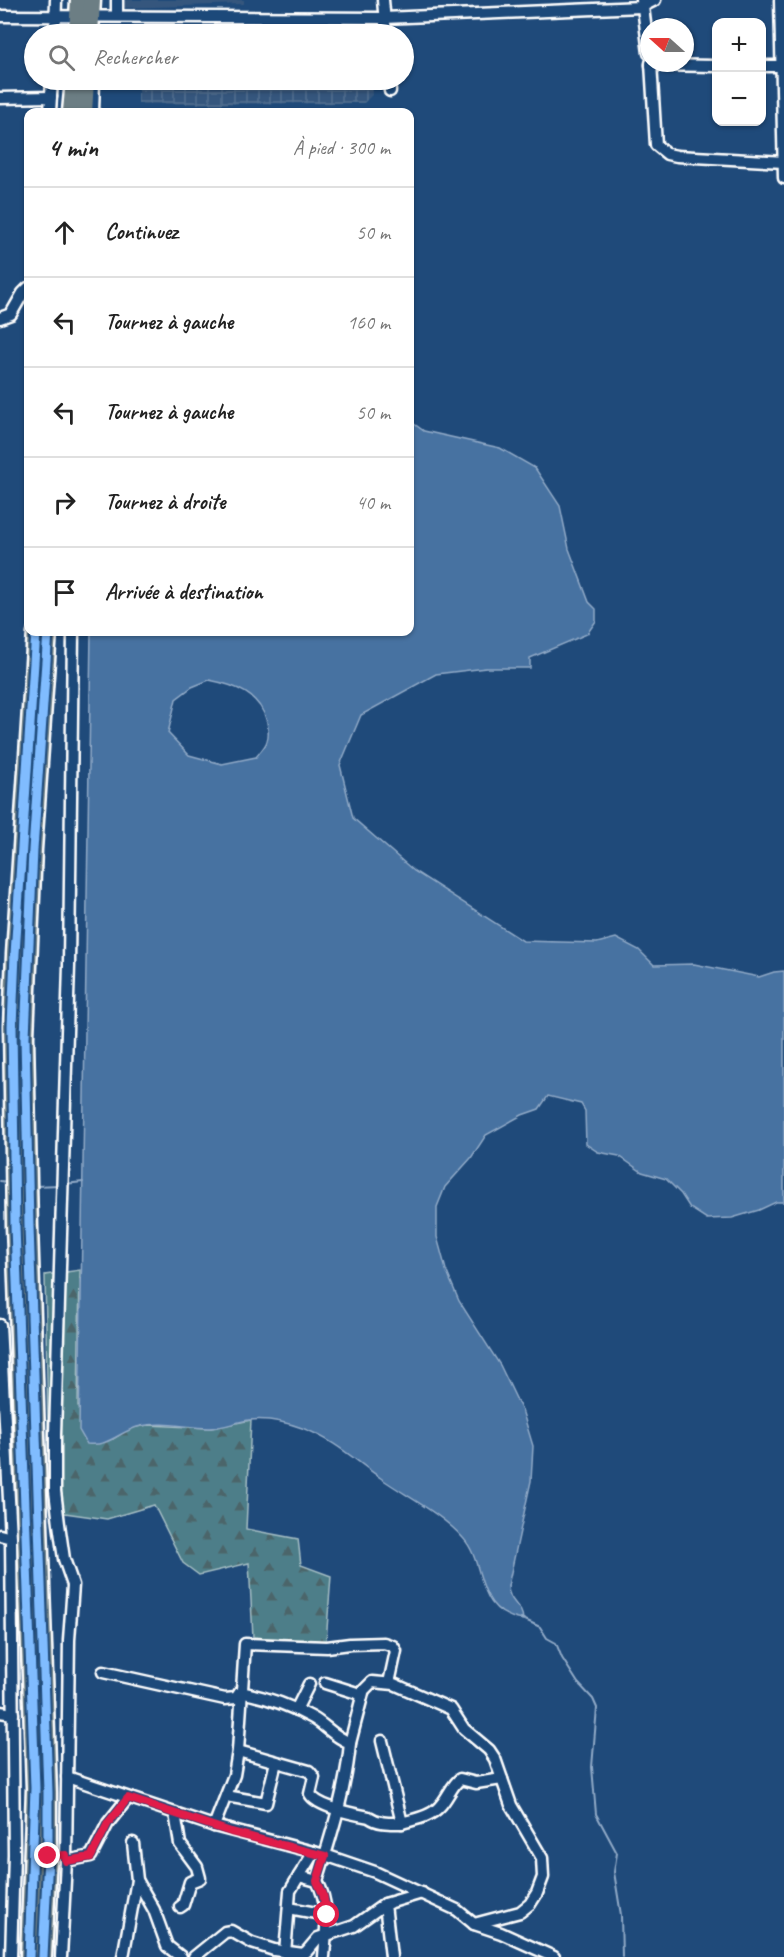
<!DOCTYPE html>
<html lang="fr">
<head>
<meta charset="utf-8">
<style>
	:root { --surface:#fff; --page:#f2f2f2; --text:#222; --muted:#767676; --line:#e0e0e0 }
	body { margin:0; font-family:Caveat,sans-serif; background:var(--page); color:var(--text) }
	.controls { position:absolute; right:18px; top:18px; display:grid; overflow:hidden; border-radius:12px; box-shadow:0 2px 4px #0004 }
	.controls button { width:54px; height:54px; display:grid; place-items:center; padding:0; border:0; border-bottom:2px solid var(--line); background:var(--surface); color:var(--text); font:30px sans-serif }
	.compass { position:absolute; left:640px; top:18px; width:54px; height:54px; border-radius:50%; background:var(--surface); box-shadow:0 2px 4px #0004; rotate:291deg }
	.stop { position:absolute; width:18px; height:18px; margin:-14px; border:4px solid #e11d48; border-radius:50%; background:#fff }
	.stop.end { background:#e11d48; border-color:#fff; box-shadow:0 2px 6px #0008 }
	.list { margin:0; padding:0; list-style:none }
	h2 { display:flex; justify-content:space-between; align-items:center; height:78px; margin:0; padding:0 24px; font-size:26px }
	h2 small { font-size:20px; font-weight:400; color:var(--muted) }
	.list li { display:grid; grid-template-columns:39px 1fr auto; gap:18px; align-items:center; box-sizing:border-box; height:90px; padding:0 24px; border-top:2px solid var(--line) }
	.list b { display:block; font-size:22px; white-space:nowrap }
	.list em { font-size:20px; font-style:normal; color:var(--muted) }
	.icon { flex:none; width:33px; height:33px; fill:none; stroke:currentColor; stroke-width:2; stroke-linecap:round; stroke-linejoin:round }
	.map { position:relative; flex:none; width:784px; height:1957px; overflow:hidden }
	.search { position:absolute; background:var(--surface); box-shadow:0 2px 4px #0004; left:24px; top:24px; width:390px; height:66px; display:flex; align-items:center; gap:15px; box-sizing:border-box; padding:0 21px; border-radius:33px; color:var(--muted); font-size:22px }
	.panel { position:absolute; background:var(--surface); box-shadow:0 2px 4px #0004; left:24px; top:108px; width:390px; height:528px; border-radius:12px }
	.map>svg:first-child { display:block }
</style>
</head>
<body>
<div class="map">
<svg width="784" height="1957" viewBox="0 0 784 1957">
	<defs>
		<pattern id="industrial-grid" width="8" height="8" patternUnits="userSpaceOnUse" patternTransform="scale(1.5)"><rect width="8" height="8" fill="#34567d"/><path d="M0 4h8M4 0v8" fill="none" stroke="#526f90"/></pattern>
		<pattern id="forest-firs" width="22" height="20" patternUnits="userSpaceOnUse" patternTransform="scale(1.5)"><rect width="22" height="20" fill="#4d7e89"/><path d="M5 1l3.5 6h-7zM16 11l3.5 6h-7z" fill="#4c656a"/></pattern>
	</defs>
	<rect width="100%" height="100%" fill="#1f4a7a"/>
	<filter id="ink" filterUnits="userSpaceOnUse"><feTurbulence type="fractalNoise" baseFrequency=".0167" numOctaves="2"/><feDisplacementMap in="SourceGraphic" scale="12" xChannelSelector="R" yChannelSelector="G"/><feConvolveMatrix kernelMatrix="1 2 1 2 8 2 1 2 1" color-interpolation-filters="sRGB"/></filter>
	<g filter="url(#ink)">
		<polygon fill="#34567d" points="124,0 244,0 244,4 124,8"/>
		<g fill="url(#industrial-grid)">
			<polygon points="361,26 368,31 368,34 137,34 137,30"/>
			<polygon points="138,80 371,80 372,95 364,103 138,104"/>
		</g>
		<polygon fill="url(#forest-firs)" stroke="#a6bec4" stroke-width="1.5" points="80,1270 78,1406 113,1439 130,1428 148,1425 211,1428 251,1420 246,1529 298,1539 301,1565 331,1576 326,1642 253,1637 249,1563 199,1575 183,1563 154,1505 107,1519 65,1513 49,1481 45,1275"/>
		<path fill="#4772a1" stroke="#91aac7" stroke-width="1.5" fill-rule="evenodd" d="M410 421 424 431 500 448 535 468 560 506 569 549 589 602 596 609V621L587 634 530 658V668H486L436 674 361 715 340 765 353 818 414 871 523 941 597 943 616 938 639 950 654 965 694 964 759 977 774 972 784 971V1202H776L759 1210 732 1218 707 1219 690 1208 681 1194 666 1179 642 1172 619 1156 598 1152 586 1144 585 1111 581 1104 548 1096 539 1109 522 1115 486 1135 471 1158 445 1187 437 1207V1237L446 1270 459 1301 500 1365 523 1413 533 1446 531 1481 508 1586C508 1603 523 1605 523 1620 473 1612 487 1564 463 1538 442 1514 408 1497 382 1479 356 1461 333 1439 302 1428 286 1422 266 1418 249 1420 236 1422 222 1428 209 1428 186 1428 163 1421 141 1426 119 1431 110 1447 87 1444L79 1430 91 632H410ZM209 680C235 685 260 694 267 722 268 727 269 736 267 741 266 746 260 752 256 757L222 764 189 755 168 733 176 699 192 687Z"/>
		<g fill="none" stroke-linecap="round" stroke-linejoin="round">
			<g stroke="#91aac7" stroke-width="2">
				<polyline points="0,1181 9,1182"/>
				<polyline points="65,1184 83,1182"/>
				<polyline points="35,1186 60,1185"/>
				<polyline points="521,1618 540,1627 547,1638 556,1643 562,1658 578,1683 593,1699 597,1708 592,1767 596,1814 617,1853 614,1872 621,1915 622,1957"/>
			</g>
			<defs>
				<g id="minor">
					<polyline points="383,0 386,34"/>
					<polyline points="642,0 649,53"/>
					<polyline points="780,0 784,178"/>
					<polyline points="0,16 384,18 641,7 655,0"/>
					<polyline points="117,16 117,0"/>
					<polyline points="55,34 56,0"/>
					<polyline points="651,63 656,145 667,154 677,156 784,162"/>
					<polyline points="651,65 716,66"/>
					<polyline points="762,66 784,66"/>
					<polyline points="389,80 390,91"/>
					<polyline points="0,98 51,97"/>
					<polyline points="50,112 52,80"/>
					<polyline points="93,112 94,80"/>
					<polyline points="0,318 11,314 23,293 28,288"/>
					<polyline points="0,1325 11,1538"/>
					<polyline points="0,1535 11,1538 14,1854 11,1957"/>
					<path d="M103 1672 225 1699 236 1698 240 1692C265 1697 289 1705 311 1717 326 1725 331 1735 350 1743 346 1790 331 1836 317 1881"/>
					<polyline points="325,1683 360,1694 372,1682 394,1684 451,1709 464,1729 489,1750 495,1759 511,1805 542,1858 543,1877 537,1893 530,1904 520,1912 474,1924"/>
					<polyline points="296,1710 309,1684"/>
					<polyline points="0,1712 13,1714"/>
					<path d="M382 1741 402 1823C415 1819 430 1817 439 1807 448 1798 451 1786 460 1779L476 1783 502 1779"/>
					<polyline points="350,1743 363,1693"/>
					<path d="M238 1751 309 1771 314 1777 310 1794C317 1807 354 1814 369 1817 379 1824 390 1823 402 1823"/>
					<polyline points="67,1777 214,1826 325,1855 375,1872 457,1910 474,1924 501,1933 554,1957"/>
					<polyline points="226,1796 266,1803 276,1762"/>
					<polyline points="175,1813 180,1844 197,1867 200,1878 190,1882 183,1905 180,1907"/>
					<polyline points="214,1826 234,1775 238,1751 245,1644 327,1647 350,1644 384,1643 393,1646 396,1651 389,1683"/>
					<polyline points="133,1843 137,1880 154,1910 167,1946 181,1957"/>
					<path d="M314 1852 299 1876 317 1881C330 1905 326 1930 324 1957"/>
					<polyline points="66,1861 91,1856 108,1823 128,1798"/>
					<polyline points="385,1904 391,1957"/>
					<polyline points="289,1908 327,1915"/>
					<polyline points="285,1953 290,1891 299,1876"/>
					<polyline points="61,1957 66,1861 69,1640 73,1585 64,1559 59,1524 55,1491 55,1435 69,965 73,632"/>
					<polyline points="123,1957 137,1880"/>
					<polyline points="194,1957 225,1932 231,1931 252,1943 274,1950 303,1954 307,1951 318,1938 354,1926 385,1904 422,1893"/>
				</g>
				<g id="highway">
					<polyline points="77,34 79,0"/>
					<polyline points="90,34 92,0"/>
					<polyline points="71,112 74,80"/>
					<polyline points="84,112 86,80"/>
					<polyline points="29,1957 35,1788 15,1226 12,1026 15,954 36,632"/>
					<polyline points="43,1957 48,1856 48,1792 29,1226 25,1037 33,850 48,632"/>
				</g>
			</defs>
			<use href="#minor" stroke="#fff" stroke-width="15"/>
			<use href="#highway" stroke="#fff" stroke-width="21"/>
			<use href="#minor" stroke="#1f4a7a" stroke-width="10"/>
			<use href="#highway" stroke="#6c7e84" stroke-width="16"/>
			<defs>
				<g id="cycleway">
					<polyline points="29,1957 35,1788 15,1226 12,1026 15,954 36,632"/>
					<polyline points="43,1957 48,1856 48,1792 29,1226 25,1037 33,850 48,632"/>
				</g>
			</defs>
			<use href="#cycleway" stroke="#1f4a7a" stroke-width="13"/>
			<use href="#cycleway" stroke="#80bcff" stroke-width="9"/>
		</g>
	</g>
	<g fill="none" stroke-linecap="round" stroke-linejoin="round" filter="url(#ink)">
		<polyline stroke="#e11d48" stroke-width="8" points="48,1856 66,1855 66,1861 91,1857 108,1823 128,1798 231,1832 325,1856 317,1881 323,1894 327,1915"/>
	</g>
</svg>
<div class="controls">
<button>+</button>
<button>−</button>
</div>
<svg class="compass" viewBox="-18 -18 36 36"><path d="M0-13l5 13h-10z" fill="#e53935"/><path d="M0 13l5-13h-10z" fill="#767676"/></svg>
<div class="stop" style="left:327px;top:1915px"></div>
<div class="stop end" style="left:48px;top:1856px"></div>
<div class="search"><svg class="icon" aria-label="search" viewBox="0 0 24 24"><circle cx="10" cy="10" r="6"/><path d="M15 15l6 6"/></svg>Rechercher</div>
<section class="panel">
<h2>4 min<small>À pied · 300 m</small></h2>
<ul class="list">
<li><svg class="icon" aria-label="ahead" viewBox="0 0 24 24"><path d="M12 20V5M6 11l6-6 6 6"/></svg><div><b>Continuez</b></div><em>50 m</em></li>
<li><svg class="icon" aria-label="left" viewBox="0 0 24 24"><path d="M17 20v-9H6M10 6l-5 5 5 5"/></svg><div><b>Tournez à gauche</b></div><em>160 m</em></li>
<li><svg class="icon" aria-label="left" viewBox="0 0 24 24"><path d="M17 20v-9H6M10 6l-5 5 5 5"/></svg><div><b>Tournez à gauche</b></div><em>50 m</em></li>
<li><svg class="icon" aria-label="right" viewBox="0 0 24 24"><path d="M7 20v-9h11M14 6l5 5-5 5"/></svg><div><b>Tournez à droite</b></div><em>40 m</em></li>
<li><svg class="icon" aria-label="arrive" viewBox="0 0 24 24"><path d="M6 21V4h12l-3 4 3 4H6"/></svg><div><b>Arrivée à destination</b></div></li>
</ul>
</section>
</div>
</body>
</html>
